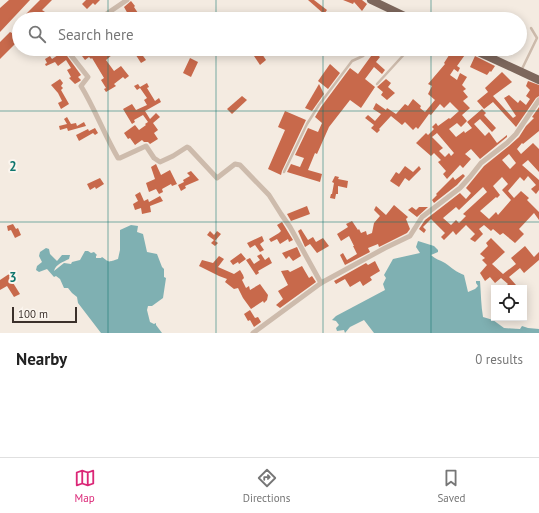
<!DOCTYPE html>
<html lang="en">
<head>
<meta charset="utf-8">
<style>
	:root { --surface:#fff; --page:#f6f6f6; --text:#222; --muted:#767676; --line:#e0e0e0; --accent:#db2777 }
	body { margin:0; font-family:"PT Sans",sans-serif; background:var(--page); color:var(--text) }
	.controls { position:absolute; right:12px; bottom:12px; display:grid; overflow:hidden; border-radius:0px; box-shadow:0 2px 10px #0003 }
	.controls button { width:36px; height:36px; display:grid; place-items:center; padding:0; border:0; border-bottom:1px solid var(--line); background:var(--surface); color:var(--text); font:20px sans-serif }
	.scale { position:absolute; left:12px; bottom:10px; width:65px; box-sizing:border-box; padding-left:4px; border:2px solid #3b302b; border-top:0; font-size:11px; line-height:14px; white-space:nowrap; color:#3b302b; -webkit-text-stroke:3px #fbf5ee; paint-order:stroke }
	.list { margin:0; padding:0; list-style:none }
	h2 { display:flex; justify-content:space-between; align-items:center; height:52px; margin:0; padding:0 16px; font-size:17px }
	h2 small { font-size:13px; font-weight:400; color:var(--muted) }
	.icon { flex:none; width:22px; height:22px; fill:none; stroke:currentColor; stroke-width:2; stroke-linecap:round; stroke-linejoin:round }
	.map { position:relative; flex:none; width:539px; height:333px; overflow:hidden }
	.search { position:absolute; background:var(--surface); box-shadow:0 2px 10px #0003; left:12px; right:12px; top:12px; height:44px; display:flex; align-items:center; gap:10px; box-sizing:border-box; padding:0 14px; border-radius:22px; color:var(--muted); font-size:15px }
	.sheet { height:124px; background:var(--surface) }
	nav { display:flex; justify-content:space-around; align-items:center; box-sizing:border-box; height:56px; border-top:1px solid var(--line); background:var(--surface); font-size:11px; color:var(--muted) }
	nav a { display:grid; justify-items:center; gap:2px }
	nav .on { color:var(--accent) }
	.map>svg:first-child { display:block }
</style>
</head>
<body>
<div class="map">
<svg width="539" height="333" viewBox="0 0 539 333">
	<rect width="100%" height="100%" fill="#f4ebe1"/>
	<g fill="#7fb0b2">
		<path d="M131 225 138 226 137 232 143 234 147 252 157 254 162 267 164 269V277L166 278 163 298 152 306H148L147 310 150 322 154 324 156 323V325L162 333H101L78 303 77 297 72 293 68 288H64L60 279 56 276 54 277 47 269 39 272 36 270 37 266 42 262 39 256 40 252 46 248 49 249 50 254 57 261 62 255H70L69 259C63 262 56 264 54 271L64 263 71 264 72 262 80 260 85 251H88L91 253 94 252 97 255 96 256V258H101L102 257C110 263 108 262 118 259L120 250V230Z"/>
		<path d="M418 241 434 246 438 250V252L431 255C435 259 440 260 445 263 452 268 456 272 464 275L468 292 475 289 478 286 476 283V281H480C481 294 481 306 483 317L493 320 504 328 520 329 522 326 528 328 539 329V333H374L364 320 350 327 345 333 344 330 337 331 336 328 339 325 336 321 332 320 336 316 385 290 383 284 386 278 384 275 393 259 420 253 416 247Z"/>
	</g>
	<g fill="#c8694b" fill-rule="evenodd">
		<polygon points="9,0 30,0 0,32 0,8"/>
		<polygon points="40,0 52,0 42,10 45,12 40,19 21,19"/>
		<polygon points="86,0 100,0 95,5 93,3 87,9 82,4"/>
		<polygon points="308,0 314,0 327,10 324,14"/>
		<polygon points="343,0 362,0 367,4 362,11 354,2 353,4"/>
		<polygon points="131,1 135,6 134,7 142,19 131,19 129,16 124,7"/>
		<polygon points="19,23 19,40 0,59 0,42 10,32 12,33"/>
		<polygon points="54,49 62,49 81,75 78,77 81,80 80,81 75,84 69,78 71,77 67,70 71,68 66,60 58,66 55,62 46,66 45,64 47,63 45,59 50,56 52,59 58,55"/>
		<polygon points="71,49 100,49 104,53 108,50 112,55 106,60 114,71 121,66 129,76 125,79 123,77 114,84 116,86 106,92 104,89 106,88 101,80 104,78 92,58 91,59 89,57 85,60 79,52 75,54"/>
		<polygon points="132,49 138,49 146,60 141,63"/>
		<path d="M453 49H467V52L457 66 460 68 458 72 454 69 450 75 457 80 460 73 467 77 462 85 466 89 463 91 468 97 463 101 470 108 462 115 467 121 461 127 457 123 449 129 456 137 464 131 465 133 472 128 467 122 482 109 486 113 484 115 496 128 492 132 480 119 474 124 485 136 489 132 497 143 507 135V137L480 159 471 149 465 154 471 159 463 168 460 165 447 179 443 174 446 171 438 162 441 160 434 153 431 156 416 143 426 133 428 135 434 129 432 127 436 123 438 126 449 118 450 119 459 111 450 102 444 108 440 104 431 115 429 114 418 129 416 127 413 130 405 122 402 125 391 116 379 129 380 130 377 133 371 128 374 125 365 118 368 115 375 121 381 114 373 109 376 103 386 110 387 108 396 114 405 104 408 106 413 99 421 106 420 108 425 112 435 100 428 94 432 86 428 84 445 64 444 63ZM437 133 454 153 451 156 449 153 445 157 439 151 443 148 432 137Z"/>
		<polygon points="260,51 266,60 260,65 254,56"/>
		<polygon points="374,52 380,57 376,62 385,70 382,74 374,67 365,79 375,87 361,108 350,100 329,127 317,154 315,153 308,170 322,174 320,182 287,172 291,164 300,167 304,158 295,155 308,128 318,132 322,123 315,117 321,107 350,68 358,74"/>
		<polygon points="475,56 495,66 491,72 490,71 487,75 470,67"/>
		<polygon points="190,58 198,62 191,77 183,73"/>
		<polygon points="330,64 340,73 328,89 318,81"/>
		<polygon points="502,72 512,82 493,96 513,118 516,116 504,98 509,95 518,103 520,100 526,105 530,99 526,96 530,90 526,86 528,81 539,85 539,96 536,98 516,127 493,102 484,109 477,101 488,92 485,88"/>
		<polygon points="60,79 63,83 61,86 63,88 61,90 69,104 61,109 58,103 62,101 58,93 51,85"/>
		<polygon points="386,79 391,83 388,87 395,93 387,100 381,95 383,92 377,87"/>
		<polygon points="147,83 149,87 147,88 155,101 159,98 161,102 145,111 150,119 156,113 160,117 153,123 158,130 154,133 158,139 150,144 148,142 144,142 142,140 135,145 130,138 128,139 124,133 135,125 139,130 146,125 145,124 148,122 143,115 134,120 135,122 132,124 123,109 132,104 136,110 147,105 144,100 147,98 140,88 137,90 134,86 138,84 140,87"/>
		<polygon points="319,84 324,94 312,111 305,108"/>
		<polygon points="242,96 247,100 232,114 227,109"/>
		<path d="M539 107V131L523 144 522 143 517 149 521 154 533 143 539 149V172L528 160 522 165 539 180V190L536 194 531 189 536 185 528 176 524 181 520 177 508 191 514 198 521 191 529 198 527 200 539 212V220L534 213 519 229 524 234 515 243 503 233 500 235 493 229 491 231 484 225 479 229 483 234 475 242 470 239 475 234 466 225 456 235 453 231 444 240 441 237 445 233 431 219 423 227 426 230 424 233 419 229 425 220 460 193 466 199 471 193 466 188 484 166 509 146 519 137 526 126 534 118 532 117ZM509 154 516 163 510 169 502 160ZM502 177 508 184 502 190 511 200 498 215 496 212 489 219 480 211 496 197 497 198 500 195 493 186ZM483 187 487 192 463 214 466 216 459 223 456 220 451 225 443 218 456 207 459 210Z"/>
		<polygon points="285,111 306,120 282,171 281,175 268,169 285,130 278,127"/>
		<polygon points="67,117 71,124 76,123 77,126 84,122 86,126 68,131 67,128 60,130 59,126 67,124 64,119"/>
		<polygon points="95,128 98,133 95,135 93,133 79,141 76,135 88,129 89,131"/>
		<polygon points="156,164 161,175 170,170 177,184 172,186 171,184 162,189 163,192 159,194 156,189 149,192 146,183 155,179 151,167"/>
		<polygon points="405,166 413,172 419,166 421,169 409,181 405,178 399,187 390,181 396,172 399,174"/>
		<polygon points="191,171 199,180 185,186 186,188 181,191 178,185 184,182 183,180 190,176 187,173"/>
		<polygon points="463,174 465,176 457,185 434,203 432,200 437,195 436,194 453,177 455,180"/>
		<polygon points="335,176 339,177 338,179 348,181 347,188 338,186 338,194 336,194 335,199 330,198 331,194 332,194 334,183 332,182"/>
		<polygon points="100,178 104,184 96,189 95,187 90,190 87,184"/>
		<polygon points="140,192 144,201 148,199 149,202 160,196 163,201 150,206 151,212 142,214 141,208 135,210 133,204 138,201 135,195"/>
		<polygon points="394,205 408,217 406,219 410,229 407,233 379,247 378,244 368,248 370,252 345,265 340,255 343,253 347,260 357,254 353,246 354,246 349,236 341,241 337,234 348,227 346,224 352,221 358,230 359,229 361,233 366,231 367,235 372,233 374,223 380,216 374,210 376,206 386,215"/>
		<polygon points="307,206 310,214 291,221 287,214"/>
		<polygon points="412,207 416,210 419,207 428,207 417,217 408,210"/>
		<polygon points="282,222 293,240 289,242 288,239 280,244 277,239 271,242 269,239 279,233 281,231 277,225"/>
		<polygon points="13,224 16,229 18,228 21,235 15,238 11,230 8,231 7,226"/>
		<polygon points="301,229 308,240 313,237 316,242 323,238 329,246 317,253 310,244 305,247 298,231"/>
		<polygon points="210,231 214,235 217,231 221,234 215,241 218,243 215,246 211,243 214,240 207,235"/>
		<polygon points="262,236 264,241 260,244 264,250 260,252 255,245 250,248 247,243"/>
		<polygon points="491,238 505,252 492,264 503,274 516,264 511,258 525,246 534,257 539,252 539,260 524,273 520,268 509,277 516,285 513,288 504,288 508,284 501,278 495,283 490,277 485,281 480,273 487,265 482,260 485,258 480,254 488,246 486,243"/>
		<polygon points="297,247 301,256 293,261 289,256 286,259 282,253"/>
		<polygon points="241,253 246,259 239,264 238,262 233,265 230,261"/>
		<polygon points="261,254 265,260 269,257 272,263 258,271 259,273 256,275 246,260 250,258 254,264 260,260 257,256"/>
		<polygon points="219,256 224,259 218,267 234,274 240,270 243,275 244,278 242,280 246,288 249,286 250,290 260,284 268,295 267,300 264,303 263,301 251,309 243,298 238,288 234,289 225,282 227,279 219,276 199,266 202,260 213,263"/>
		<polygon points="375,261 380,271 370,277 372,280 363,286 360,281 350,287 345,279 336,284 334,281 366,263 368,265"/>
		<polygon points="302,266 309,278 312,276 316,282 280,308 276,305 283,299 278,291 288,285 281,271 288,270 290,272"/>
		<polygon points="12,272 14,275 10,278 20,294 14,297 7,286 0,290 0,280"/>
		<polygon points="250,310 255,318 258,317 261,322 254,327 250,320 248,321 244,314"/>
	</g>
	<g fill="none" stroke-linecap="round" stroke-linejoin="round">
		<g stroke="#cdbbac" stroke-width="2.5">
			<polyline points="521,71 537,38 531,28"/>
			<polyline points="377,84 409,49"/>
			<polyline points="284,172 307,124 319,105 352,61 363,56 371,49"/>
		</g>
		<g stroke="#cdbbac" stroke-width="5">
			<polyline points="99,19 127,0"/>
			<path d="M66 49 88 77 81 86C95 109 104 134 118 158H120L146 146 154 158 160 162 173 156 187 147 189 148 217 178 235 164 240 165 269 195 281 214 290 227 321 283"/>
			<polyline points="253,333 321,283 385,248 410,236 422,217 460,188 470,177 481,163 507,143 516,134 539,100"/>
		</g>
		<g stroke="#7d675c" stroke-width="8">
			<polyline points="371,0 411,19"/>
			<polyline points="472,49 539,80"/>
		</g>
	</g>
	<path fill="none" stroke="#0f766e" stroke-width="1" stroke-opacity="0.55" d="M108 0V19M216 0V19M323 0V19M431 0V19M108 49V333M216 49V333M323 49V333M431 49V333M0 111H539M0 222H539"/>
	<g font-size="13" text-anchor="middle" font-weight="bold" fill="#0f766e" stroke="#fbf5ee" stroke-width="4" stroke-linejoin="round" paint-order="stroke">
		<text x="13" y="171">2</text>
		<text x="13" y="282">3</text>
	</g>
</svg>
<div class="controls">
<button><svg class="icon" aria-label="locate" viewBox="0 0 24 24"><circle cx="12" cy="12" r="6"/><path d="M12 2v4M12 18v4M2 12h4M18 12h4"/></svg></button>
</div>
<div class="scale">100 m</div>
<div class="search"><svg class="icon" aria-label="search" viewBox="0 0 24 24"><circle cx="10" cy="10" r="6"/><path d="M15 15l6 6"/></svg>Search here</div>
</div>
<section class="sheet">
<h2>Nearby<small>0 results</small></h2>
<ul class="list">
</ul>
</section>
<nav>
<a class="on"><svg class="icon" aria-label="map" viewBox="0 0 24 24"><path d="M3 6l6-2 6 2 6-2v14l-6 2-6-2-6 2zM9 4v14M15 6v14"/></svg>Map</a>
<a><svg class="icon" aria-label="directions" viewBox="0 0 24 24"><path d="M12 3l9 9-9 9-9-9zM9 14v-3h6M13 9l2 2-2 2"/></svg>Directions</a>
<a><svg class="icon" aria-label="saved" viewBox="0 0 24 24"><path d="M7 4h10v16l-5-4-5 4z"/></svg>Saved</a>
</nav>
</body>
</html>
